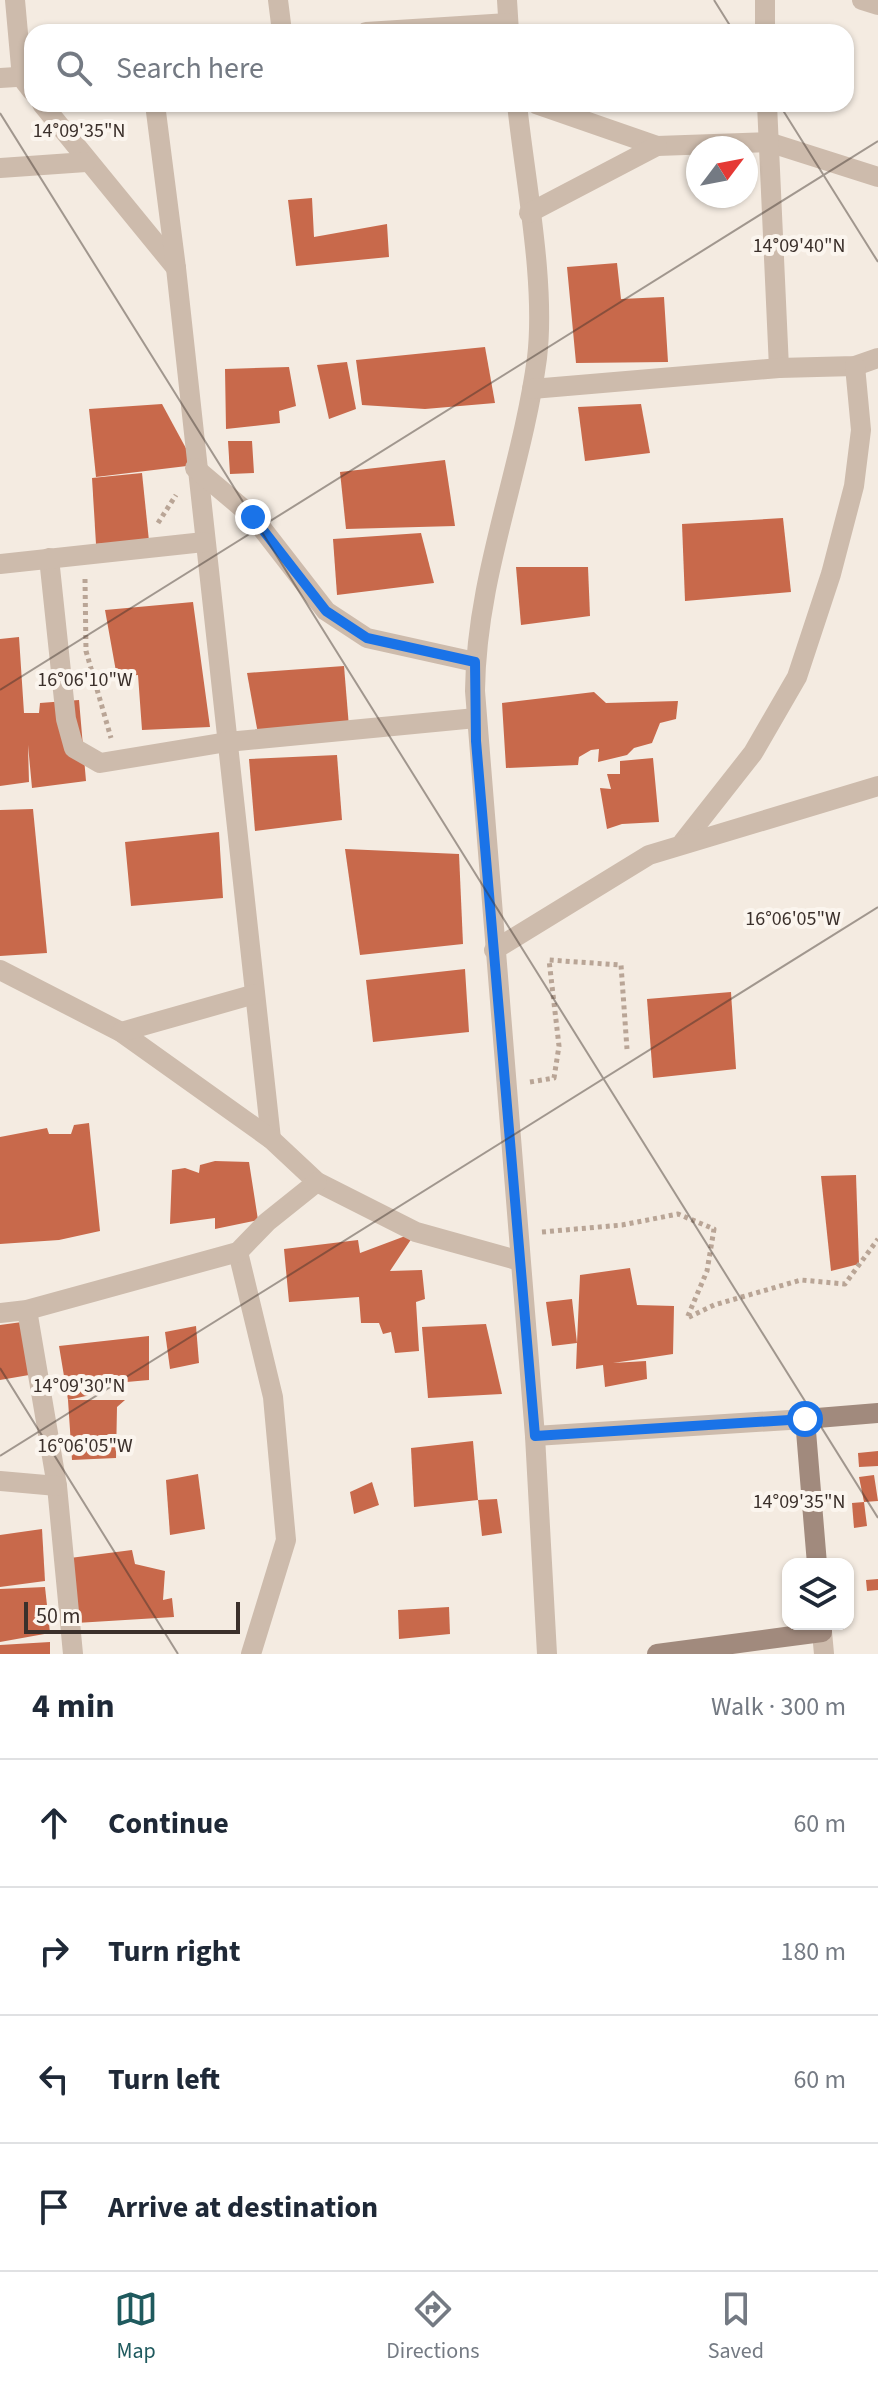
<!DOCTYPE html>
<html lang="en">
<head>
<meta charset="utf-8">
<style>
	:root { --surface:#fff; --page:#f6f6f7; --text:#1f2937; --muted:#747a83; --line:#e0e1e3; --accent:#1f5a5e }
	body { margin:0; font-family:"Source Sans 3",sans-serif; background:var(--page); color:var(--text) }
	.controls { position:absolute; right:24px; bottom:24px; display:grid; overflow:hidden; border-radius:16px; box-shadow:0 2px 6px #0004 }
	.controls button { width:72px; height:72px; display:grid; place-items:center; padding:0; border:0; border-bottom:2px solid var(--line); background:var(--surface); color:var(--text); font:40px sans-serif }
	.compass { position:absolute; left:686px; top:136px; width:72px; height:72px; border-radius:50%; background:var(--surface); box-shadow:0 2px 6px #0004; rotate:58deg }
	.scale { position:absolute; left:24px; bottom:20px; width:216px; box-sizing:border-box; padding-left:8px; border:4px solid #3b302b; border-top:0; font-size:22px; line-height:28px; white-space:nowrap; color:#3b302b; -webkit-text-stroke:6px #fbf5ee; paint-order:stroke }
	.stop { position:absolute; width:24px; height:24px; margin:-18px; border:6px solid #1a73e8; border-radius:50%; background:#fff }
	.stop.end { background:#1a73e8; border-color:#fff; box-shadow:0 2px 8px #0008 }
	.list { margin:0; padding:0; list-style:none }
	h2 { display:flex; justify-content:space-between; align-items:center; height:104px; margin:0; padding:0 32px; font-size:34px }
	h2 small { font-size:26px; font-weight:400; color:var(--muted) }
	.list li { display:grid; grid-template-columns:52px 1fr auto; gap:24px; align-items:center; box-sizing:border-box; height:128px; padding:0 32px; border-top:2px solid var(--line) }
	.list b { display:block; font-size:30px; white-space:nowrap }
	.list em { font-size:26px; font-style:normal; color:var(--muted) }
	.icon { flex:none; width:44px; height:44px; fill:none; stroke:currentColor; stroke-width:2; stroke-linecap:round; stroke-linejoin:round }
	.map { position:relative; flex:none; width:878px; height:1654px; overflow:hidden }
	.search { position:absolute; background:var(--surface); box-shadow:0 2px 6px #0004; left:24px; right:24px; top:24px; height:88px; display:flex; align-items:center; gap:20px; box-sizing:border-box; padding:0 28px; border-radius:24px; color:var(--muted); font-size:30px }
	.sheet { height:616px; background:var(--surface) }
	nav { display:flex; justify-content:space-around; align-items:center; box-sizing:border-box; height:112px; border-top:2px solid var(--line); background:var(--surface); font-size:22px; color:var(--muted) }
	nav a { display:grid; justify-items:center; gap:4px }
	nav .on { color:var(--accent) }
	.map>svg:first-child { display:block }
</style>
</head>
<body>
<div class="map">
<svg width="878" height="1654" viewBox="0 0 878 1654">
	<rect width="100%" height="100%" fill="#f4ebe1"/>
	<g fill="#c8694b">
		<polygon points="312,198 314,237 387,224 389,257 296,266 288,200"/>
		<polygon points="617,263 621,299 664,297 668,362 576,363 567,267"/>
		<polygon points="485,347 495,403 425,409 362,405 356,360"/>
		<polygon points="347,362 356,409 329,419 317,365"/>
		<polygon points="289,367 296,406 279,411 280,423 226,429 225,369"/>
		<polygon points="162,404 195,465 96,477 89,409"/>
		<polygon points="641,404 650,453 585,461 578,407"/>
		<polygon points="228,441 252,441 254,473 230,474"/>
		<polygon points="445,460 455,526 346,529 340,472"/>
		<polygon points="142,473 149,541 96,544 92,478"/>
		<polygon points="783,518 791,592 685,601 682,524"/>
		<polygon points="421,533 434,583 337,595 333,539"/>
		<polygon points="516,567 588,567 590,616 521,625"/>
		<polygon points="193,602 210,727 142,730 138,675 117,677 105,610"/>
		<polygon points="19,637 24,713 39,713 40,703 79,700 86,781 32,788 28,745 29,782 0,786 0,639"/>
		<polygon points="344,666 349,727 258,734 247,673"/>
		<polygon points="594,692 606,703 678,701 676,719 660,723 652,743 634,748 627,755 598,762 599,749 591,750 579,757 578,765 506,768 502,703"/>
		<polygon points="337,755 342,820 255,831 249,759"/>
		<polygon points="653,758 659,822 622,824 607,829 600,788 611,789 607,774 620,774 620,761"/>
		<polygon points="33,809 47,953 0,956 0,810"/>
		<polygon points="219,832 223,898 131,906 125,842"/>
		<polygon points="345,849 459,854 463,944 360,955"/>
		<polygon points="465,969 469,1032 373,1042 366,980"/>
		<polygon points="731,992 736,1069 653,1078 647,999"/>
		<polygon points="89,1123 100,1231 59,1240 0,1244 0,1137 47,1128 49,1134 71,1134 74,1125"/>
		<polygon points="215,1161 249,1162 258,1220 215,1229 215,1218 170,1224 172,1170 185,1168 199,1173 200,1165"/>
		<polygon points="856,1175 859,1264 831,1271 821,1176"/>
		<polygon points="416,1232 390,1271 422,1270 425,1299 416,1302 419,1351 395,1353 391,1332 383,1334 379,1323 361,1323 359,1297 289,1302 284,1249 358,1240 360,1253"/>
		<polygon points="630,1268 637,1305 674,1306 673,1354 613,1363 646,1361 647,1379 605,1387 603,1365 576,1369 577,1343 552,1346 546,1302 572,1299 577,1343 580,1275"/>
		<polygon points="22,1322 29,1375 0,1380 0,1325"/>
		<polygon points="486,1324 502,1394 428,1398 422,1327"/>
		<polygon points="196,1326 199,1363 170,1369 165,1332"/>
		<polygon points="149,1336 149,1380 93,1385 95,1394 68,1400 59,1346"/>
		<polygon points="68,1400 125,1400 117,1407 116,1458 72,1460"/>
		<polygon points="473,1441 478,1500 414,1507 411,1448"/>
		<polygon points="878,1451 878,1466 859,1467 858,1453"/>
		<polygon points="198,1474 205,1529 170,1535 166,1480"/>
		<polygon points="874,1475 878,1501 864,1502 859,1477"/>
		<polygon points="372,1482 379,1505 354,1514 350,1492"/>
		<polygon points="497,1499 502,1533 482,1536 478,1500"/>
		<polygon points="864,1502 867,1526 854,1528 852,1503"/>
		<polygon points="42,1529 45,1581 0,1587 0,1535"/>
		<polygon points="132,1550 135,1564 165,1571 163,1600 172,1598 174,1617 76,1623 70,1558"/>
		<polygon points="878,1579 878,1590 867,1591 866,1580"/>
		<polygon points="45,1587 50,1633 0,1642 0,1589"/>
		<polygon points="449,1607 450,1634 399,1639 398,1610"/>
		<polygon points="50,1642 50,1654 0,1654 0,1645"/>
	</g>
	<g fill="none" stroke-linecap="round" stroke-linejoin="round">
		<g stroke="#b9a596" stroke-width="5" stroke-dasharray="4 4" stroke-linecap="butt">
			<polyline points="158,523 176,495"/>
			<polyline points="85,579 86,651 111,738"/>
			<polyline points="530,1082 554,1078 559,1046 549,960 621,965 627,1049"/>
			<polyline points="542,1232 622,1225 678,1214 714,1229 707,1271 687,1318 714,1305 801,1280 845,1284 878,1239"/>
		</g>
		<g stroke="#cdbbac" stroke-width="20">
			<polyline points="15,0 22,78 32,91"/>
			<polyline points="278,0 282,32"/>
			<polyline points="507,0 509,32"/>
			<polyline points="765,0 765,32"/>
			<polyline points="862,0 878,5"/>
			<polyline points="366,32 508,23"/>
			<polyline points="0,78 32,76"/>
			<polyline points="42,104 176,268"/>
			<polyline points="155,104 176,268 271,1139"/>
			<path d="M517 104C525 180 546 283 537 358 522 471 476 576 475 691L535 1436 547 1654"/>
			<polyline points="536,104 657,146 768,142 878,177"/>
			<polyline points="767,104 779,368"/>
			<polyline points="0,168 86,162"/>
			<polyline points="529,213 657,146"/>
			<polyline points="532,389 779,368 855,366 878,358"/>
			<polyline points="195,468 253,517 326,611 367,638 475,662"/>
			<polyline points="49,558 66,719 74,748 100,763 227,742 476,718"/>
			<polyline points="0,564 204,542"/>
			<polyline points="683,842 753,753 797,677 831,574 854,486 861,430 855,366"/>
			<polyline points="494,950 649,855 878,786"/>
			<polyline points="0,970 121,1032 271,1139 317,1182 416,1232 520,1261"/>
			<polyline points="121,1032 255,994"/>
			<polyline points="238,1252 273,1397 286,1540 251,1654"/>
			<polyline points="27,1310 57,1486 73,1654"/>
			<polyline points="0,1313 27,1310 238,1252 267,1222 317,1182"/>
			<polyline points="535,1436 805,1419"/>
			<polyline points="0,1481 57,1486"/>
		</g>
		<polyline stroke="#cdbbac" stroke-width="20" points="822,1632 824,1654"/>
		<g stroke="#a18a7d" stroke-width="20">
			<polyline points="817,1564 805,1419 878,1413"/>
			<polyline points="657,1654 822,1632 822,1624"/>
		</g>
	</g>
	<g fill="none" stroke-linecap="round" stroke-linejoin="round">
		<polyline stroke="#1a73e8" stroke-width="10" points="253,517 326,611 367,638 475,662 476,741 535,1436 805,1419"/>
	</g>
	<path fill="none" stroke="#3b302b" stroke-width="2" stroke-opacity="0.45" d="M714 0 734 32M779 104 878 262M0 113 878 1518M0 690 878 141M0 1368 178 1654M0 1456 878 907"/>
	<g font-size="20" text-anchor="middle" fill="#3b302b" stroke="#fbf5ee" stroke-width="8" stroke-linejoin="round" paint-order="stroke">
		<text x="79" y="137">14°09'35"N</text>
		<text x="799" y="252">14°09'40"N</text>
		<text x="85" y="686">16°06'10"W</text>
		<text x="793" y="925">16°06'05"W</text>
		<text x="79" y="1392">14°09'30"N</text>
		<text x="85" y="1452">16°06'05"W</text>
		<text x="799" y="1508">14°09'35"N</text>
	</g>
</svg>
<div class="controls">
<button><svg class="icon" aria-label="layers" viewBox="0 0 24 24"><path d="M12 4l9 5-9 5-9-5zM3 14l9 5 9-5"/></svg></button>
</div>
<svg class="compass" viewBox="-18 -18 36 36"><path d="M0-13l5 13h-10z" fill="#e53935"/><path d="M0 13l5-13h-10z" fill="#747a83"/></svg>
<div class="scale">50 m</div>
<div class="stop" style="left:805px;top:1419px"></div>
<div class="stop end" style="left:253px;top:517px"></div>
<div class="search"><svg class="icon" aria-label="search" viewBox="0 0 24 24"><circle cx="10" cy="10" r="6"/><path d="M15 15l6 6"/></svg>Search here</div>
</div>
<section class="sheet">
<h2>4 min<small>Walk · 300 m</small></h2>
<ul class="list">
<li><svg class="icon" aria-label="ahead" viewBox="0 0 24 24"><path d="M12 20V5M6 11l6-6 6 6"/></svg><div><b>Continue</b></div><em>60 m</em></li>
<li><svg class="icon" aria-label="right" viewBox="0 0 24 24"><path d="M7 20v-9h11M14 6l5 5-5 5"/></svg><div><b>Turn right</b></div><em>180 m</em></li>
<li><svg class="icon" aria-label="left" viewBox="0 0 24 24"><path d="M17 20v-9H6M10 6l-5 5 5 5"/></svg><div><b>Turn left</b></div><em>60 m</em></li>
<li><svg class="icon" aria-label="arrive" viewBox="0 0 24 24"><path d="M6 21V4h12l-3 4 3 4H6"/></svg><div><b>Arrive at destination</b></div></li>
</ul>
</section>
<nav>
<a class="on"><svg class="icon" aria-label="map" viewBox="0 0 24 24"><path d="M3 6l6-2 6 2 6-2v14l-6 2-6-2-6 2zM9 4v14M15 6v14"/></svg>Map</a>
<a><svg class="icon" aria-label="directions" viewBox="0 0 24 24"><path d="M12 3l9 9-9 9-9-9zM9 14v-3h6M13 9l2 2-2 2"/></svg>Directions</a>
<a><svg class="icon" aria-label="saved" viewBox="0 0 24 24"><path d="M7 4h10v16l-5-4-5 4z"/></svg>Saved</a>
</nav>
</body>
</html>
